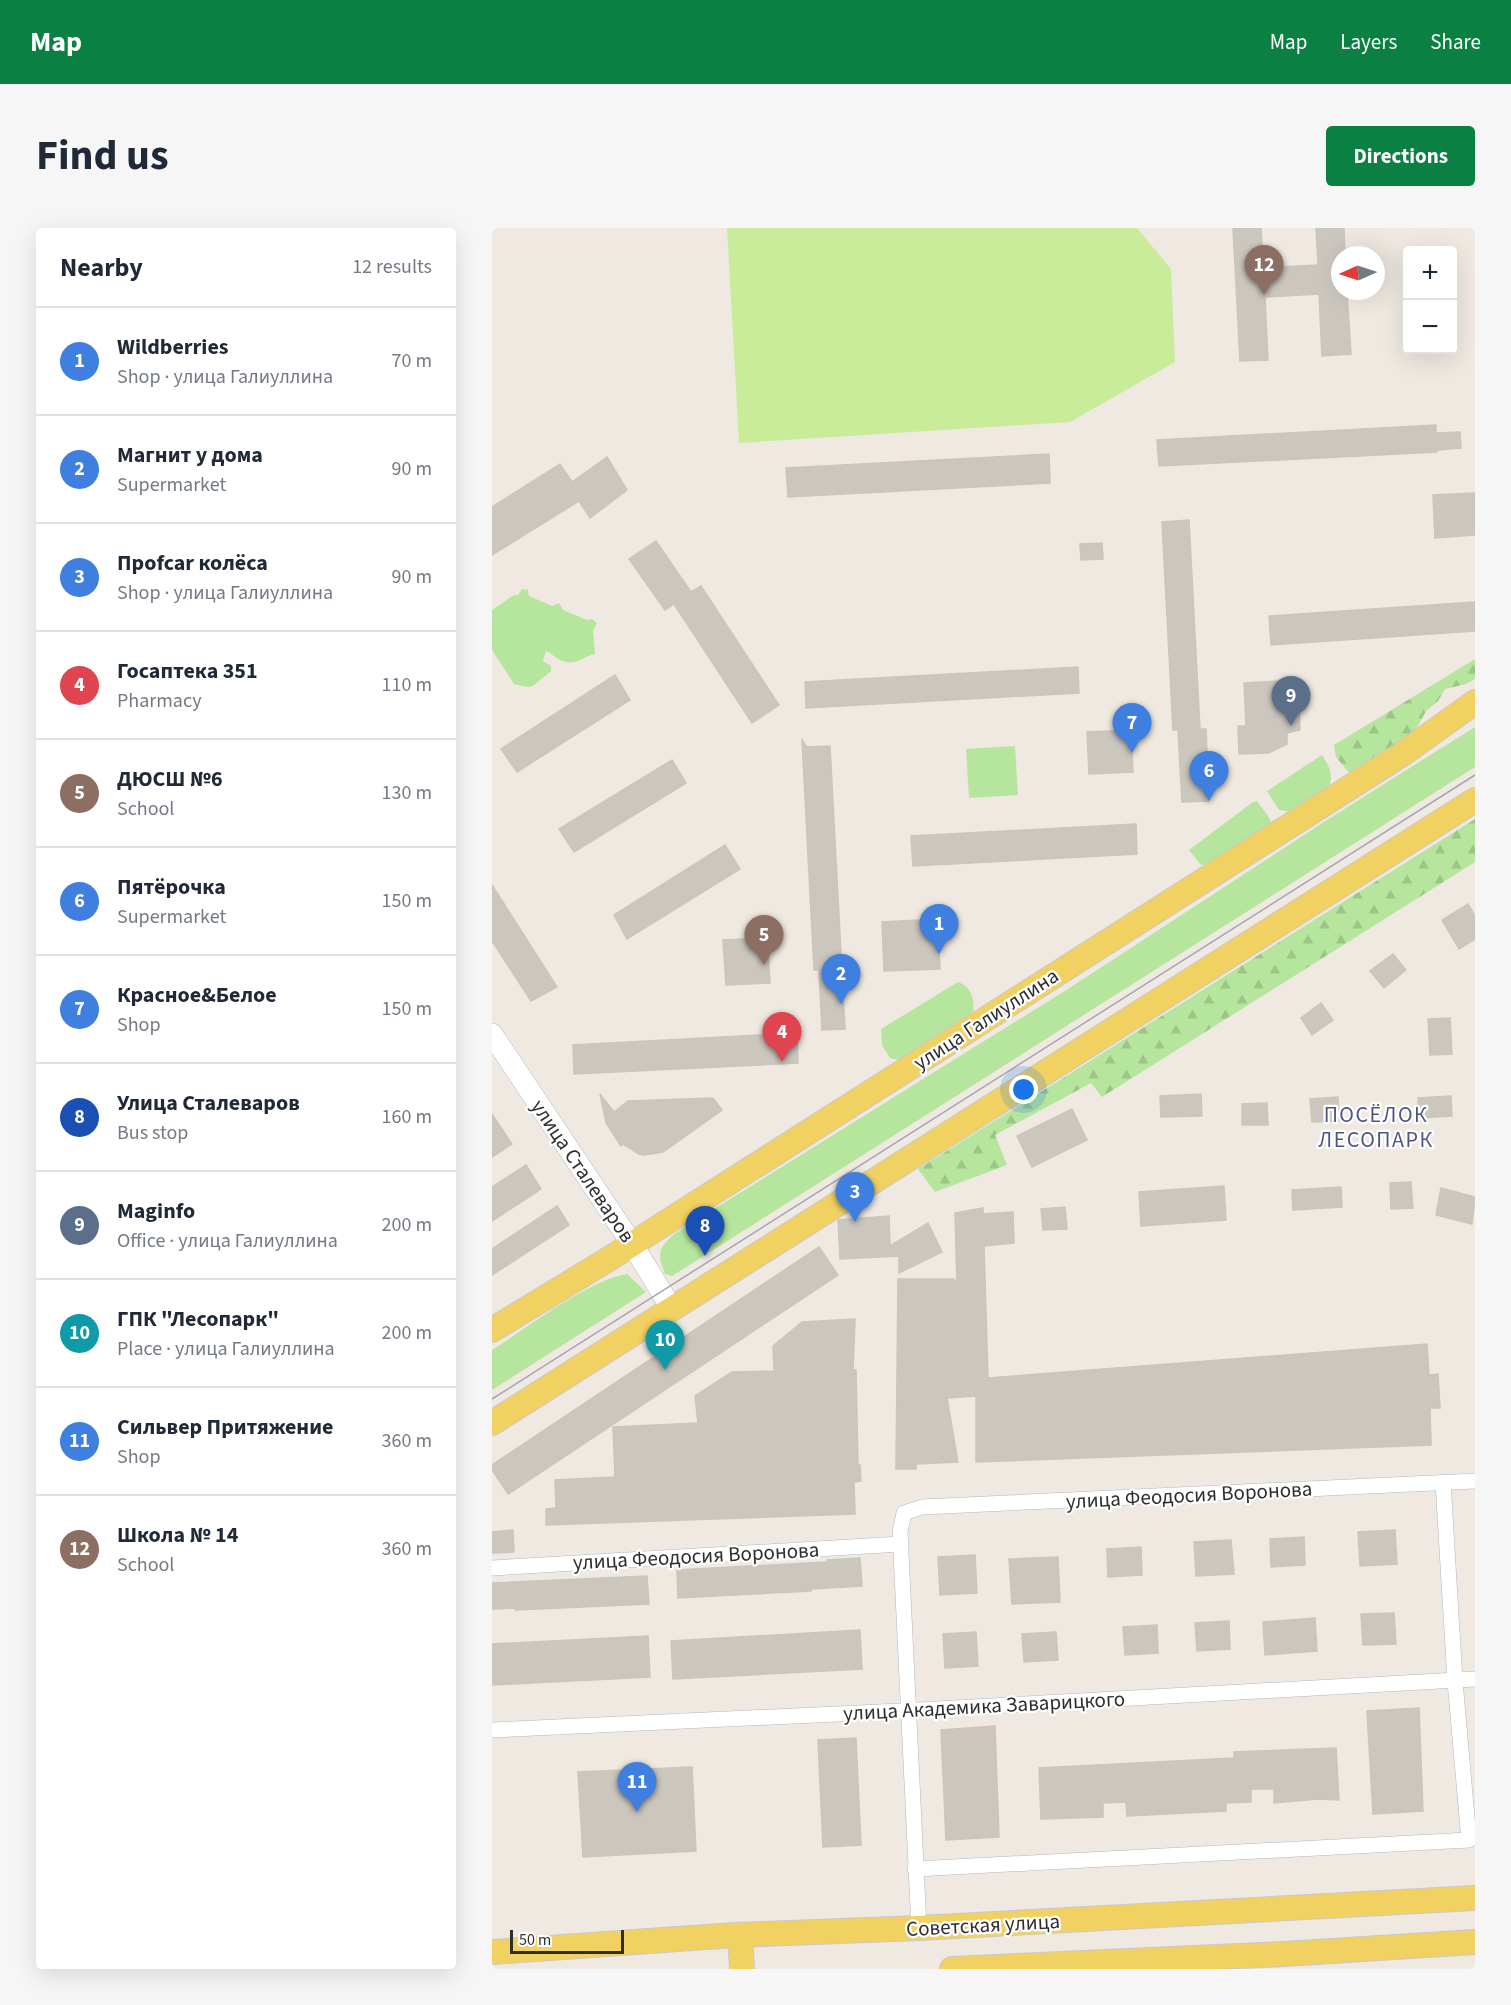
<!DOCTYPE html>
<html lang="en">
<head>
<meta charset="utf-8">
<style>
	:root { --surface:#fff; --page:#f6f6f7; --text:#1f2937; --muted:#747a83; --line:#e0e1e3; --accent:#0b8043 }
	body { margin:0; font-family:"Source Sans 3",sans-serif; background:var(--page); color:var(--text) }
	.controls { position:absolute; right:18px; top:18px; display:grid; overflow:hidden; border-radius:6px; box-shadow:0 6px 24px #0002 }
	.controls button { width:54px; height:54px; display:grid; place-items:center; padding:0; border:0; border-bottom:2px solid var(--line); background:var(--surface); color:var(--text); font:30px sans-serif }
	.compass { position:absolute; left:839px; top:18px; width:54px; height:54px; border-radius:50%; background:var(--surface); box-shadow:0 6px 24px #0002; rotate:267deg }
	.scale { position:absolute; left:18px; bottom:15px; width:114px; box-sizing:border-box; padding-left:6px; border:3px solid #2e2e2e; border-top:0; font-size:16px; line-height:21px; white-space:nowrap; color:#2e2e2e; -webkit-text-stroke:4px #fff; paint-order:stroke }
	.you { position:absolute; left:532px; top:862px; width:21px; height:21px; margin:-15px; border:4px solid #fff; border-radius:50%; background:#1a73e8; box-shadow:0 0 0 9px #1a73e833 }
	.badge { display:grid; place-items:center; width:39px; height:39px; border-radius:50%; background:var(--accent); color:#fff; font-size:20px; font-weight:700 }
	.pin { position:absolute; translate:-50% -50px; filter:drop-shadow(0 2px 3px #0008) }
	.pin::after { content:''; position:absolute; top:32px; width:21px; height:18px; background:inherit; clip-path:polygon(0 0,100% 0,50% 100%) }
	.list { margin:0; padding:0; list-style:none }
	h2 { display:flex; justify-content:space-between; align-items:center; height:78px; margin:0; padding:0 24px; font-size:26px }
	h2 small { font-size:20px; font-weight:400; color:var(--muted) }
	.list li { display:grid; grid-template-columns:39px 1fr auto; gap:18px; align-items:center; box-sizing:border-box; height:108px; padding:0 24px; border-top:2px solid var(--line) }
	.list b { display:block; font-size:22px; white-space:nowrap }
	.list p { margin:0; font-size:20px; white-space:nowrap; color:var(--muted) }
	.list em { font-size:20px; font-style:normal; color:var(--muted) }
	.map { position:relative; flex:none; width:983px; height:1741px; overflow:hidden; border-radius:6px }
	header { display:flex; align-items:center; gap:36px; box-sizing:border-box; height:84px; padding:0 30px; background:var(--accent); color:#fff }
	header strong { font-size:28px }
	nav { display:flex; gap:33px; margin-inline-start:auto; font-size:21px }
	.intro { display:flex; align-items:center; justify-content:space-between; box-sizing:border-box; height:144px; padding:0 36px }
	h1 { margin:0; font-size:42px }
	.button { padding:15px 27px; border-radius:6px; background:var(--accent); color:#fff; font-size:21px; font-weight:700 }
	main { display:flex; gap:36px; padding:0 36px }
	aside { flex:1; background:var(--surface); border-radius:6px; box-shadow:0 6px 24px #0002 }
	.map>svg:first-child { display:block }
</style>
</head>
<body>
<header>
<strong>Map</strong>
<nav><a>Map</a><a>Layers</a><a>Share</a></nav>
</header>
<div class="intro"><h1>Find us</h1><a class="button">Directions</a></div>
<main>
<aside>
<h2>Nearby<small>12 results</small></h2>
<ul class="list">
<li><span class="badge" style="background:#3f7fe0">1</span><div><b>Wildberries</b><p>Shop · улица Галиуллина</p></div><em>70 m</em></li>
<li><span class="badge" style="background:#3f7fe0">2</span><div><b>Магнит у дома</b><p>Supermarket</p></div><em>90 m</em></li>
<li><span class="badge" style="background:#3f7fe0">3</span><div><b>Проfcar колёса</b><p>Shop · улица Галиуллина</p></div><em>90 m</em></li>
<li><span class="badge" style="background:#e0444e">4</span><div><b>Госаптека 351</b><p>Pharmacy</p></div><em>110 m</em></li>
<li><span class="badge" style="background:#8d6e63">5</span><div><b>ДЮСШ №6</b><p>School</p></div><em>130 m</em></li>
<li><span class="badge" style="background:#3f7fe0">6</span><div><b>Пятёрочка</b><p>Supermarket</p></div><em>150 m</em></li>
<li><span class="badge" style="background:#3f7fe0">7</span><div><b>Красное&amp;Белое</b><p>Shop</p></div><em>150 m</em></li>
<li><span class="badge" style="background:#1a4fb4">8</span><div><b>Улица Сталеваров</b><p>Bus stop</p></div><em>160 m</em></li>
<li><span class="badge" style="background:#5c6f8a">9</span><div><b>Maginfo</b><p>Office · улица Галиуллина</p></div><em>200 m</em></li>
<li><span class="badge" style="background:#0f9aa8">10</span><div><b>ГПК &quot;Лесопарк&quot;</b><p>Place · улица Галиуллина</p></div><em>200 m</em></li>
<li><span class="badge" style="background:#3f7fe0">11</span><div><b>Сильвер Притяжение</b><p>Shop</p></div><em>360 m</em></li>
<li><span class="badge" style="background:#8d6e63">12</span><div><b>Школа № 14</b><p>School</p></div><em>360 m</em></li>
</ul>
</aside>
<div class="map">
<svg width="983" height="1741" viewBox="0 0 983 1741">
	<defs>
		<pattern id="forest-firs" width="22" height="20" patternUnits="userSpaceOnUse" patternTransform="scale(1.5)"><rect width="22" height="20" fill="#b6e59e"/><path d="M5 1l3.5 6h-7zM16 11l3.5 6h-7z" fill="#9dc588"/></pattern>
	</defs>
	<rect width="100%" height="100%" fill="#efe9e1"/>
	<g fill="#b6e59e">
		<path d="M30 361 36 362 37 368 60 378 67 375 71 382 95 392 100 391 105 395 101 403 103 426C92 428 84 438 71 433 64 431 61 426 54 423L51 433 59 438V443L41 458 35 459 22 456 0 422V382L22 367H26Z"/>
		<path d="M983 499V539L180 1048 173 1046C165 1026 166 1021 182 1006L576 761 835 592Z"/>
		<polygon points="523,518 526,567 477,570 474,521"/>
		<path d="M830 527C854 562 825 567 799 584L787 582 775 563Z"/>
		<polygon points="765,573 778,591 779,595 721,636 709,637 697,622 761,574"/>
		<path d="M466 754C480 759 483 773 481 786L418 827 407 832 398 830 390 817 389 801Z"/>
		<path d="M135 1046 154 1064 0 1162V1122C35 1100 96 1052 135 1046Z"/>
	</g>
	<g fill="url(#forest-firs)">
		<polygon points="983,431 983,451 974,456 953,461 946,473 934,483 921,507 858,546 844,529 842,517"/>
		<polygon points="983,591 983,634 610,869 599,855 503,907 515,937 443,964 426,941"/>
	</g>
	<polygon fill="#c9ec9a" points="235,0 645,0 679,41 683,134 578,194 247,215"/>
	<g fill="#cbc7bf" stroke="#cbc5ba" stroke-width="1.5">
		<polygon points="741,0 769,0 771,40 826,37 824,0 852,0 853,27 848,27 848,63 855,63 859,126 830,128 827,66 773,69 776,132 748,133"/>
		<polygon points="944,197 944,205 968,204 969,220 945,222 945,224 667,238 665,212"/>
		<polygon points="557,226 558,255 296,269 294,240"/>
		<polygon points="115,229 135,262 98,290 87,273 0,327 0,279 68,236 80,254"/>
		<polygon points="983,265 983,307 943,310 941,267"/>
		<polygon points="697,292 708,501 714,501 717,573 690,574 686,502 681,502 670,294"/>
		<polygon points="164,313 199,364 209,358 287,477 260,495 182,376 173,382 137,331"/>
		<polygon points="610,315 611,331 589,332 588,316"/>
		<polygon points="983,374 983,403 779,417 777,388"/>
		<polygon points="586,439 587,465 314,480 313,454"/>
		<polygon points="123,447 138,472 25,544 9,521"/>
		<polygon points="806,452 808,502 795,505 795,516 776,525 747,526 746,498 754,498 752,455"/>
		<polygon points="639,502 641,544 597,546 595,504"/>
		<polygon points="310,512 317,522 316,519 338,518 353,801 330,802 327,742 322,742"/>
		<polygon points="180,532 194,555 82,624 67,601"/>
		<polygon points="644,596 645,626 421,638 419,608"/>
		<polygon points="233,617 248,641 135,711 122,687"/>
		<polygon points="0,657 65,759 39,773 0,713"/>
		<polygon points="976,676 983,688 983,711 967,721 950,692"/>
		<polygon points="445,691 448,741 392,743 390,694"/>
		<polygon points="275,710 278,755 234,757 231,712"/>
		<polygon points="901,726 914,742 892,760 878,743"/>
		<polygon points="829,775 841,792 820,807 809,790"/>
		<polygon points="958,790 960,826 938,827 936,791"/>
		<polygon points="305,805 306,835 82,846 81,817"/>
		<polygon points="108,866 122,884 136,873 221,870 230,882 171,924 152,927 147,926 131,916 129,918 114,895"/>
		<polygon points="709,866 710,888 669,889 668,868"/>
		<polygon points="959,868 960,888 927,890 926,870"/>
		<polygon points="846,869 847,893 820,894 818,871"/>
		<polygon points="775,875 776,897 750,897 750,876"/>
		<polygon points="580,881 595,912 540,939 525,908"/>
		<polygon points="0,886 20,916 0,929"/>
		<polygon points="34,937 49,961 0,993 0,959"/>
		<polygon points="919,954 921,980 899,981 898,955"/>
		<polygon points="732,958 734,992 649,998 647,964"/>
		<polygon points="849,959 850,979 801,982 800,962"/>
		<polygon points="949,960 983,969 980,996 944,987"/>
		<polygon points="65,978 77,997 0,1047 0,1021"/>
		<polygon points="573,979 575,1001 551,1002 549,981"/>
		<polygon points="491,980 491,986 521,984 522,1015 492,1018 496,1150 935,1116 937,1147 946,1146 948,1180 938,1180 939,1217 484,1234 484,1168 455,1170 466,1234 424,1236 424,1241 404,1241 406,1051 462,1051 465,1058 463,985"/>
		<polygon points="397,988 398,1018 436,995 450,1024 407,1045 407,1028 348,1031 346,992"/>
		<polygon points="327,1019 346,1047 16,1266 0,1242 0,1237"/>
		<polygon points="363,1091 361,1142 364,1142 366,1237 368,1237 369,1253 362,1254 363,1286 54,1297 54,1281 64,1280 63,1252 123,1249 121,1199 206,1195 203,1168 240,1144 282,1143 281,1118 310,1094"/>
		<polygon points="21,1302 22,1324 0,1325 0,1304"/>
		<polygon points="903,1302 905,1336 868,1338 866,1304"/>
		<polygon points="812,1309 813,1337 779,1339 778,1311"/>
		<polygon points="739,1312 742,1346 704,1348 702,1314"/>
		<polygon points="649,1319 650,1347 616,1349 615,1321"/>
		<polygon points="483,1327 485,1365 448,1367 446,1329"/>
		<polygon points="566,1329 568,1374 520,1376 517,1331"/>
		<polygon points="368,1330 370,1358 319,1361 319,1363 186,1370 185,1342 335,1334 335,1332"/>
		<polygon points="155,1348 157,1376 23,1382 23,1380 0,1381 0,1355"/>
		<polygon points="902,1385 904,1416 871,1417 869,1386"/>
		<polygon points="823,1390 825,1423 773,1427 771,1394"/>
		<polygon points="737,1393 738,1421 705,1423 703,1395"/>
		<polygon points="665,1397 666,1425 633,1427 631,1399"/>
		<polygon points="368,1402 370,1441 181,1451 179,1413"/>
		<polygon points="484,1404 486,1438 453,1440 451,1406"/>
		<polygon points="564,1404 566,1432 532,1434 530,1406"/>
		<polygon points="156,1408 158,1449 0,1457 0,1416"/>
		<polygon points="927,1480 931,1583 881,1586 875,1483"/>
		<polygon points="503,1498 507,1609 454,1612 449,1502"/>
		<polygon points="364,1510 369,1617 331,1619 326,1512"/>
		<polygon points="844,1520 847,1572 826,1571 782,1575 782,1561 759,1561 759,1574 734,1575 734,1583 635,1588 634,1574 611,1575 611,1589 549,1591 547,1540 742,1530 742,1524"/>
		<polygon points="200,1539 204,1623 91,1629 86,1544"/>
	</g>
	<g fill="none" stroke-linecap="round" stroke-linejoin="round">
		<defs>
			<g id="minor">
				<polyline points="0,1340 409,1316"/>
				<polyline points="0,1502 409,1483 983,1451"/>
				<polyline points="423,1641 977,1612 963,1453 951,1254"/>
				<polyline points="427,1700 408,1304 412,1285 430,1279 983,1253"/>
			</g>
			<polyline id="secondary" points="0,806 140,1016 180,1081"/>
			<g id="primary">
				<polyline points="0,1102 112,1034 912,525 983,474"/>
				<polyline points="0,1195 983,572"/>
				<polyline points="248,1707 250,1741"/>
				<polyline points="0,1724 243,1707 427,1700 983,1670"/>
				<polyline points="460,1741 792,1726 983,1714"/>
			</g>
		</defs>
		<use href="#minor" stroke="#b4b7c1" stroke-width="16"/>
		<use href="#secondary" stroke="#b4b7c1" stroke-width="22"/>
		<use href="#primary" stroke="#c9c9c9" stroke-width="26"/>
		<use href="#minor" stroke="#fff" stroke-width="15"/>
		<use href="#secondary" stroke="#fff" stroke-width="21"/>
		<use href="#primary" stroke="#f2d163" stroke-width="24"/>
		<polyline stroke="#a3a6b8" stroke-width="1.5" points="0,1171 983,547"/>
	</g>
	<g text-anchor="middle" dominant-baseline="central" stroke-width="4.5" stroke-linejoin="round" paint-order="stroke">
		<g font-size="21" fill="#2e2e2e" stroke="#fff">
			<text transform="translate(494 791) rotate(-33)">улица Галиуллина</text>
			<text transform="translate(91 943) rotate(56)">улица Сталеваров</text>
			<text transform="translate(697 1267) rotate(-3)">улица Феодосия Воронова</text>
			<text transform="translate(204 1328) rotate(-3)">улица Феодосия Воронова</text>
			<text transform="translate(492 1478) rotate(-3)">улица Академика Заварицкого</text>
			<text transform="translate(491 1697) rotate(-3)">Советская улица</text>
		</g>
		<g font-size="22" letter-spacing="1.5" fill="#4d5680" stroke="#fff">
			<text x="884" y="887">ПОСЁЛОК<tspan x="884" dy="25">ЛЕСОПАРК</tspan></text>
		</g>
	</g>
</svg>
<div class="controls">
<button>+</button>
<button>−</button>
</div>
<svg class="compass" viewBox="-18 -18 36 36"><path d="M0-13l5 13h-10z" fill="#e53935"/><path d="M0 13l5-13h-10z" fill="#747a83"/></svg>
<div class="scale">50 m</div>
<div class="you"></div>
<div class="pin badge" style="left:447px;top:726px;background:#3f7fe0">1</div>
<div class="pin badge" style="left:349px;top:776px;background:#3f7fe0">2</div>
<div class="pin badge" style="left:363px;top:994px;background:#3f7fe0">3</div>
<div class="pin badge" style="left:290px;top:834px;background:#e0444e">4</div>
<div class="pin badge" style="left:272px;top:737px;background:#8d6e63">5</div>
<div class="pin badge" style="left:717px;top:573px;background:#3f7fe0">6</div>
<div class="pin badge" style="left:640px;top:525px;background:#3f7fe0">7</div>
<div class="pin badge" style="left:213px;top:1028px;background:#1a4fb4">8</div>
<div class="pin badge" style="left:799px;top:498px;background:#5c6f8a">9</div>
<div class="pin badge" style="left:173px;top:1142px;background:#0f9aa8">10</div>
<div class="pin badge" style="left:145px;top:1584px;background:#3f7fe0">11</div>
<div class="pin badge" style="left:772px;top:67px;background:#8d6e63">12</div>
</div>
</main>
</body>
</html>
